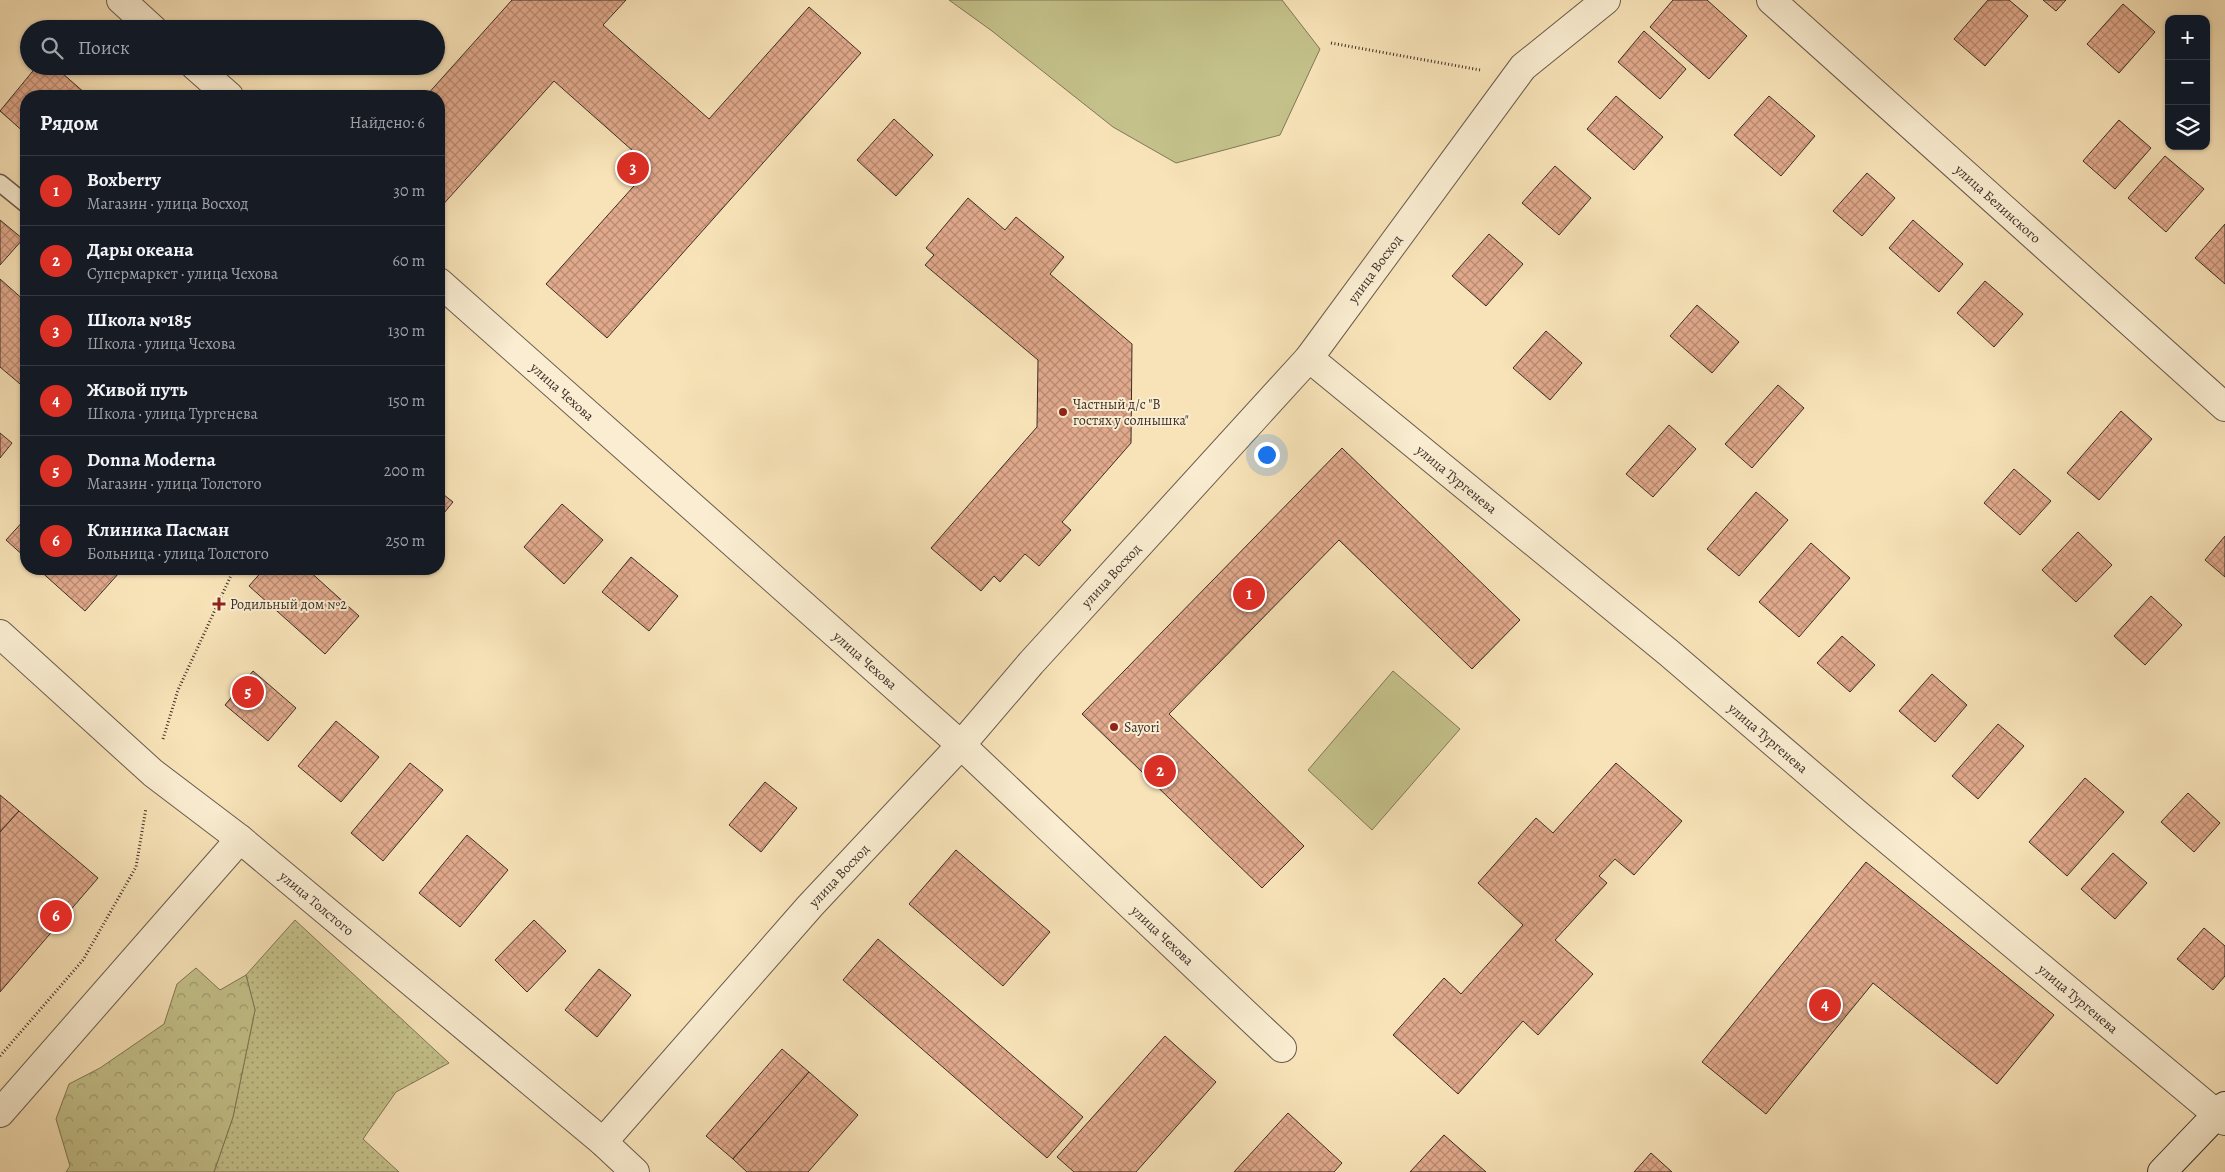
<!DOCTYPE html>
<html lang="ru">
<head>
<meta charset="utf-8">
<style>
	:root { --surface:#171b24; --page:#242831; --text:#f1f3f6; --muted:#9ea1a6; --line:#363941; --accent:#d93025 }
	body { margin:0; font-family:Alegreya,serif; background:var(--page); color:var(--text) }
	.controls { position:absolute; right:15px; top:15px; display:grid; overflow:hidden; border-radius:10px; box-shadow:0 1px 4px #0004 }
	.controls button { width:45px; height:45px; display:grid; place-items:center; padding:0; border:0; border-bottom:1px solid var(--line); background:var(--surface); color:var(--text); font:25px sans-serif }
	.you { position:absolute; left:1266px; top:454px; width:18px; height:18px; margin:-12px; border:4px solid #fff; border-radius:50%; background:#1a73e8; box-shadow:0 0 0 8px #1a73e833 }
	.badge { display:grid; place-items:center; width:32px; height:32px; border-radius:50%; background:var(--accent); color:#fff; font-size:16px; font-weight:700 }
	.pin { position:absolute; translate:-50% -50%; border:2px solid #fff; box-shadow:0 1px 5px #0006 }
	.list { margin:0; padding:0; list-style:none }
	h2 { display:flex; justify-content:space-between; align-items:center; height:65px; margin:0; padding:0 20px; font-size:21px }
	h2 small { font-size:16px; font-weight:400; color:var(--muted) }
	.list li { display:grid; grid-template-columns:32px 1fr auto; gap:15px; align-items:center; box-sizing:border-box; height:70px; padding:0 20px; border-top:1px solid var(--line) }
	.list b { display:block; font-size:19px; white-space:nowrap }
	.list p { margin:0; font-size:16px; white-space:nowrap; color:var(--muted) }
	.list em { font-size:16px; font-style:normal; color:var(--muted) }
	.icon { flex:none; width:28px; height:28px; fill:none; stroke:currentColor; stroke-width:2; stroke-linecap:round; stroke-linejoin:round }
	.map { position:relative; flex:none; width:2225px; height:1172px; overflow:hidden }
	.search { position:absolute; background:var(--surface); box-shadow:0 1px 4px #0004; left:20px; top:20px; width:425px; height:55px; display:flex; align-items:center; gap:12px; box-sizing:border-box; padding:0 18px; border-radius:28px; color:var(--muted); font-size:19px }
	.panel { position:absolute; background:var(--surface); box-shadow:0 1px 4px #0004; left:20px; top:90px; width:425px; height:485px; border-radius:20px }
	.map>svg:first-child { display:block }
</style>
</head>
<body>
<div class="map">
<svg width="2225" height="1172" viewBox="0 0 2225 1172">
	<defs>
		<pattern id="grass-dots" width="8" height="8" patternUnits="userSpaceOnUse" patternTransform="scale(1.25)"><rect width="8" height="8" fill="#c4c18a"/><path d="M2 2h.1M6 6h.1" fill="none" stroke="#a09d71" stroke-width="1.8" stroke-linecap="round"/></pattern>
		<pattern id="forest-crowns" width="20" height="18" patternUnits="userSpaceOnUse" patternTransform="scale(1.25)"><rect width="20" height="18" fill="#c4c18a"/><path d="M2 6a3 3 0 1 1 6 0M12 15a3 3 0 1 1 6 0" fill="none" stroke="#a09d71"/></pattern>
		<pattern id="building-cross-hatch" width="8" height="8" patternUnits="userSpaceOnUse" patternTransform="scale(1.25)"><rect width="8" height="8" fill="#e1a98c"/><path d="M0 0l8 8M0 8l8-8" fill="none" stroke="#b88a72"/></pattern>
	</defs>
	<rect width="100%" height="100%" fill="#f8e3b8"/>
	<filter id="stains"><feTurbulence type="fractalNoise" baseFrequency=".004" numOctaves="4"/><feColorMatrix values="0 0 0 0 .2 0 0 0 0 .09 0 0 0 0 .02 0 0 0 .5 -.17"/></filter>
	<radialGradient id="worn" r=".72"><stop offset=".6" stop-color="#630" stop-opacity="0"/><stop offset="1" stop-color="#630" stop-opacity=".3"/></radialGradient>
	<polygon fill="url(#grass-dots)" stroke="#807859" points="295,920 449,1063 396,1092 363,1139 399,1172 214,1172 233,1117 255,1010 246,975"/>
	<polygon fill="url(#forest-crowns)" stroke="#807859" points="196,968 220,990 246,975 255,1010 233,1117 214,1172 66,1172 70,1166 56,1119 69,1084 100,1068 164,1024 177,984"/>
	<g fill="#c4c18a" stroke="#807859">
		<polygon points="949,0 1282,0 1320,49 1280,135 1176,163 1113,127 992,31"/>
		<polygon points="1393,671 1460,729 1372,830 1308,770"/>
	</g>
	<g fill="url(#building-cross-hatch)" stroke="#3b2e28">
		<polygon points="512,0 626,0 603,25 709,119 809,7 861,53 607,338 546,284 651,167 554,81 439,209 439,96 426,96"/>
		<polygon points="1673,0 1707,0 1747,36 1709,79 1650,27"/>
		<polygon points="1988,0 2009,0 2028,16 1985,66 1954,39"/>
		<polygon points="2043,0 2066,0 2056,11"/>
		<polygon points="2123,4 2155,32 2119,73 2087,44"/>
		<polygon points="1644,31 1686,69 1660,99 1618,62"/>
		<polygon points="37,66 54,66 86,94 84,96 26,96 26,134 0,111"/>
		<polygon points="1616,96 1663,137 1634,170 1587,129"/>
		<polygon points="1769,96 1815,136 1781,176 1734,135"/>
		<polygon points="894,119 933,155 896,196 857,160"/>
		<polygon points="2119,120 2151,148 2115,189 2083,161"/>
		<polygon points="2165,156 2204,189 2166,232 2128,198"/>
		<polygon points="1555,166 1591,198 1559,235 1522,203"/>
		<polygon points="1867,173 1895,198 1862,236 1833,211"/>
		<polygon points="968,198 1005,230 1016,217 1064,257 1050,274 1132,344 1131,443 1062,522 1071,530 1039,566 1025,554 1000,582 994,576 981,591 931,548 1037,427 1038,360 925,265 934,255 926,248"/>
		<polygon points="0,220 23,239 0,265"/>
		<polygon points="1913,220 1963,264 1939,292 1889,248"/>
		<polygon points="2225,224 2225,284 2195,258"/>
		<polygon points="1489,234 1523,264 1486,306 1452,276"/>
		<polygon points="0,279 26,302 26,389 0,367"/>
		<polygon points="1985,281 2023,314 1994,347 1957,313"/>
		<polygon points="1697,305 1739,342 1712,373 1670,336"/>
		<polygon points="1546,331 1582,363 1550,400 1513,368"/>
		<polygon points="1778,385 1804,408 1752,468 1725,444"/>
		<polygon points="2121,411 2152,439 2099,500 2067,473"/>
		<polygon points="1669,425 1696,449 1653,497 1626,474"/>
		<polygon points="0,433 12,443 0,458"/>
		<polygon points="1342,448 1520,620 1472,669 1339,540 1169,714 1304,846 1262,888 1082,714"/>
		<polygon points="2014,469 2051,501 2020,535 1984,503"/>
		<polygon points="439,491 453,502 439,519"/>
		<polygon points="1756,492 1788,520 1739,576 1707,549"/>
		<polygon points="562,504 603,540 564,584 524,547"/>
		<polygon points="26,518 26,558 6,540"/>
		<polygon points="2078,532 2112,565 2076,602 2042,570"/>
		<polygon points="2225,536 2225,577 2205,560"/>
		<polygon points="1811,543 1850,578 1799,637 1759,602"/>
		<polygon points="631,557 678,596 649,631 602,592"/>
		<polygon points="38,569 114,569 119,573 85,611"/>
		<polygon points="264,569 307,569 359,616 325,654 249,586"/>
		<polygon points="2151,596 2182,625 2145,665 2114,636"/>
		<polygon points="1842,636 1875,665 1850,692 1817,663"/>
		<polygon points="253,671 296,708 268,741 225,705"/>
		<polygon points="1932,674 1967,705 1935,742 1899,711"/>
		<polygon points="336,721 379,757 341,802 298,766"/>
		<polygon points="1998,724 2024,746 1978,799 1952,776"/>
		<polygon points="410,763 443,790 383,861 351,833"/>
		<polygon points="1616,763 1682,821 1634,875 1615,859 1599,876 1607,883 1555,940 1593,974 1538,1035 1523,1021 1458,1094 1393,1035 1444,978 1461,994 1523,925 1478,883 1536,818 1553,833"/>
		<polygon points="2085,778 2124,812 2067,876 2029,842"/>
		<polygon points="765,782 797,808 761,852 729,825"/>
		<polygon points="2188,793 2220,823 2194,852 2161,822"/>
		<polygon points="0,795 19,811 0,832"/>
		<polygon points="19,811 98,878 0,992 0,832"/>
		<polygon points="467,835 508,870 460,927 419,893"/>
		<polygon points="956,850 1050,932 1003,986 909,904"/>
		<polygon points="2113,853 2147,883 2115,919 2081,889"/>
		<polygon points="1866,862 2054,1015 1997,1084 1873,983 1766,1114 1702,1062"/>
		<polygon points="534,920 566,951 527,992 495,960"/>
		<polygon points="2204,928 2225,946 2225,976 2213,990 2177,959"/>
		<polygon points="878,939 1083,1117 1047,1158 843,980"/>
		<polygon points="599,969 631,995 597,1037 565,1010"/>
		<polygon points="1165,1036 1216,1082 1136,1172 1074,1172 1057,1157"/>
		<polygon points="782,1049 809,1072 733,1159 706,1136"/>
		<polygon points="809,1072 858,1115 808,1172 747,1172 733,1159"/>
		<polygon points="1288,1113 1342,1163 1334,1172 1234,1172"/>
		<polygon points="1444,1135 1486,1172 1410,1172"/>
		<polygon points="1651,1153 1672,1172 1634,1172"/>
	</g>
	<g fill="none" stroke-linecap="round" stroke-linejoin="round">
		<defs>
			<polyline id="service" points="0,183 26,204"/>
			<g id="minor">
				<polyline points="121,0 153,29"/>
				<polyline points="195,66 229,96"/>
				<path id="s1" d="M439 282 961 745 1282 1048"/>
				<path id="s2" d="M1309 358 1669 653 1857 814 2225 1121"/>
				<path id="s3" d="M0 634 153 773 240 839 603 1142 635 1172"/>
				<polyline points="0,1113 240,839"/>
				<path id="s4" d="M603 1142 810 906 961 745 1031 663 1309 358 1523 67 1606 0"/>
			</g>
			<g id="tertiary">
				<path id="s5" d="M1771 0 2225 407"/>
			</g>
			<polyline id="secondary" points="2162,1172 2225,1106"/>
		</defs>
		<use href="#service" stroke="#6a5b4c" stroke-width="19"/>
		<use href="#minor" stroke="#6a5b4c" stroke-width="30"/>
		<use href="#tertiary" stroke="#6a5b4c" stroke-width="30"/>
		<use href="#secondary" stroke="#3b2e28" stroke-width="30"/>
		<g stroke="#3b2e28" stroke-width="3" stroke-dasharray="1 2.5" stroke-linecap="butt">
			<polyline points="1331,43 1480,70"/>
			<polyline points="163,739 178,690 234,569"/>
			<polyline points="0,1056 83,960 136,867 146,808"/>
		</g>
		<use href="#service" stroke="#faedd1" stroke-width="16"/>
		<use href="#minor" stroke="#faedd1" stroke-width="28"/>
		<use href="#tertiary" stroke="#faedd1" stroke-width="28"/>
		<use href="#secondary" stroke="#faedd1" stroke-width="28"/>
	</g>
	<g fill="#8f2418" stroke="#faedd1" stroke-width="2">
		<circle cx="1063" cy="412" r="5"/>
		<path d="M216.5 596.5h5v5h5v5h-5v5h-5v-5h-5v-5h5z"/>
		<circle cx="1114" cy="727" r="5"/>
	</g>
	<g text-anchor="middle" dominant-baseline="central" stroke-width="4" stroke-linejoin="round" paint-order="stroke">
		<g font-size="14" fill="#3b2e28" stroke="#faedd1">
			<text stroke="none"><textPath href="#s5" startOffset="305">улица Белинского</textPath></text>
			<text stroke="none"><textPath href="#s4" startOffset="1166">улица Восход</textPath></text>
			<text stroke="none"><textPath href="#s1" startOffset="165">улица Чехова</textPath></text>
			<text stroke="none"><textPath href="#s2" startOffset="191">улица Тургенева</textPath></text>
			<text stroke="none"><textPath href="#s4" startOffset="761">улица Восход</textPath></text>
			<text stroke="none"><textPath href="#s1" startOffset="570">улица Чехова</textPath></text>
			<text stroke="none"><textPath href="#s2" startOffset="596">улица Тургенева</textPath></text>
			<text stroke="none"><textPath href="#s4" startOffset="356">улица Восход</textPath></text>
			<text stroke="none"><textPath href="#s3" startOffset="416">улица Толстого</textPath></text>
			<text stroke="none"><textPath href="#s1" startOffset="975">улица Чехова</textPath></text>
			<text stroke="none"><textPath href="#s2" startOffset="1001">улица Тургенева</textPath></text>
		</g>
		<g font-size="14" fill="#3b2e28" stroke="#faedd1" text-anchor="start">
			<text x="1073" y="404">Частный д/c "В<tspan x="1073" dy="16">гостях у солнышка"</tspan></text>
			<text x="230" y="604">Родильный дом №2</text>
			<text x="1124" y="727">Sayori</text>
		</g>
	</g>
	<rect width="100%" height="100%" filter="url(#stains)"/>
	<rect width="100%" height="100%" fill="url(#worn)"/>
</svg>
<div class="controls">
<button>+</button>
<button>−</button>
<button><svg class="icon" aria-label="layers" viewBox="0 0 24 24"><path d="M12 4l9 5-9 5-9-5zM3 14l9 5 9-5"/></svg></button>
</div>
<div class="you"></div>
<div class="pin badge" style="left:1249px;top:594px">1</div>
<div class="pin badge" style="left:1160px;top:771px">2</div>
<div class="pin badge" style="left:633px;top:168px">3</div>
<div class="pin badge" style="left:1825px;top:1005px">4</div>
<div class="pin badge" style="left:248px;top:692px">5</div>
<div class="pin badge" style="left:56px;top:916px">6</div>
<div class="search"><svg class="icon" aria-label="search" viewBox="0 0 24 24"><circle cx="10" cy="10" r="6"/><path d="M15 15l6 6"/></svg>Поиск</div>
<section class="panel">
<h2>Рядом<small>Найдено: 6</small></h2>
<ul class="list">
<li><span class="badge">1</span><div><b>Boxberry</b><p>Магазин · улица Восход</p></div><em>30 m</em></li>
<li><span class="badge">2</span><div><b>Дары океана</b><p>Супермаркет · улица Чехова</p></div><em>60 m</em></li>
<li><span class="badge">3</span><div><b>Школа №185</b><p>Школа · улица Чехова</p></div><em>130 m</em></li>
<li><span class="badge">4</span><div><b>Живой путь</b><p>Школа · улица Тургенева</p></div><em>150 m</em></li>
<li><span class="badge">5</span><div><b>Donna Moderna</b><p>Магазин · улица Толстого</p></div><em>200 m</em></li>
<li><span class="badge">6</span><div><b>Клиника Пасман</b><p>Больница · улица Толстого</p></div><em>250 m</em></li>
</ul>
</section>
</div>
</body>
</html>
